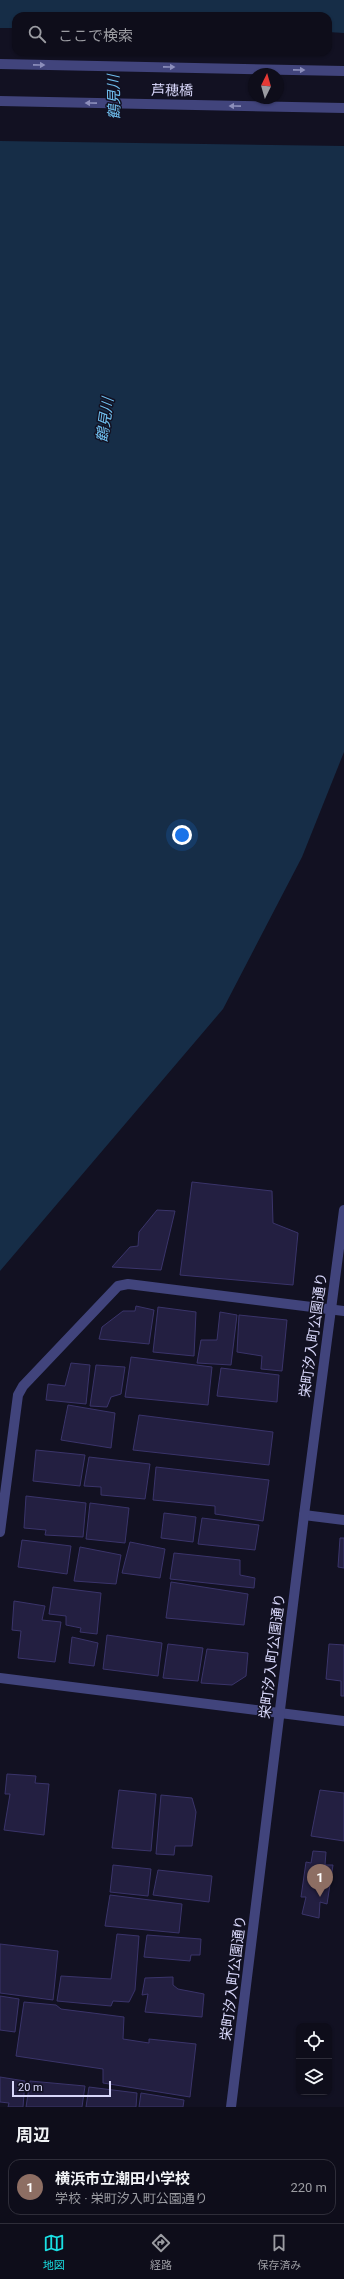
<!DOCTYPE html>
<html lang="ja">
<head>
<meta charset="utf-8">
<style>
	:root { --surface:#0e0d1a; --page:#1c1b27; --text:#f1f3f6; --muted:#9b9ca2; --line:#2e2d39; --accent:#1adfe3 }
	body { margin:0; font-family:Roboto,"Noto Sans JP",sans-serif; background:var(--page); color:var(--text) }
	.controls { position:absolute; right:12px; bottom:12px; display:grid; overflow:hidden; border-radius:8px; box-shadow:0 1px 3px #0004 }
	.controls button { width:36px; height:36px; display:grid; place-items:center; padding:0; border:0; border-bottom:1px solid var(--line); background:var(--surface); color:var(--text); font:20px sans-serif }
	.compass { position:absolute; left:248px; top:68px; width:36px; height:36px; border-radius:50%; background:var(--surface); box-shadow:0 1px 3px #0004; rotate:5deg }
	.scale { position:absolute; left:12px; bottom:10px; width:99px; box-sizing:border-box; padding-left:4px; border:2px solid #d8d7fa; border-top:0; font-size:11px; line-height:14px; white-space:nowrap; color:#d8d7fa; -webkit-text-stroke:3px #121122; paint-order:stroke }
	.you { position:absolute; left:182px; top:835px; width:14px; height:14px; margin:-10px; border:3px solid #fff; border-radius:50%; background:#1a73e8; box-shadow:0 0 0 6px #1a73e833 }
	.badge { display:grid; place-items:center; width:26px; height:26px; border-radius:50%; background:var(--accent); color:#fff; font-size:13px; font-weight:700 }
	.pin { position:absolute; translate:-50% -33px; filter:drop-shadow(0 1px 2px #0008) }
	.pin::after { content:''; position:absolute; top:21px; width:14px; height:12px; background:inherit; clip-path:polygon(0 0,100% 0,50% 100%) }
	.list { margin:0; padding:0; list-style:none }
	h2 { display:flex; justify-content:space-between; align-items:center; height:52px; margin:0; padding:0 16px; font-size:17px }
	h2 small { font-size:13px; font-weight:400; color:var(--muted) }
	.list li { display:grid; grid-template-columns:26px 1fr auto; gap:12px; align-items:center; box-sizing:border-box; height:56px; margin:0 8px 8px; padding:0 8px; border:1px solid var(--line); border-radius:12px }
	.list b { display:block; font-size:15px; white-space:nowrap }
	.list p { margin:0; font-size:13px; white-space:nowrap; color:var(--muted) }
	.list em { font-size:13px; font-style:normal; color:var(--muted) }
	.icon { flex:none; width:22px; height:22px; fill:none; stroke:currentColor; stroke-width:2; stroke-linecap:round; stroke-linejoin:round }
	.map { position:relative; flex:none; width:344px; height:2107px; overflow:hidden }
	.search { position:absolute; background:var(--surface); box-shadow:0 1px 3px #0004; left:12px; right:12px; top:12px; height:44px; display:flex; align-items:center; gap:10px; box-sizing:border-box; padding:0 14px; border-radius:12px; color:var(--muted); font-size:15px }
	.sheet { height:116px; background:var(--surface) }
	nav { display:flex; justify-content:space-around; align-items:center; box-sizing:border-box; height:56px; border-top:1px solid var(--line); background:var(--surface); font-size:11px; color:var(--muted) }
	nav a { display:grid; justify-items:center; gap:2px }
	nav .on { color:var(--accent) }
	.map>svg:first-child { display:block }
</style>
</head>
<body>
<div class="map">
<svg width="344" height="2107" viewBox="0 0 344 2107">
	<rect width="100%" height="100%" fill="#121122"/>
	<path fill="#162d47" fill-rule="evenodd" d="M0 0H344V752L302 857 223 1009 0 1271ZM16 16H328V52H16ZM254 74H278V98H254Z"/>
	<path fill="#121122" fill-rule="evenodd" d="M0 28H16V52H328V32L344 33V146L0 141ZM254 74H278V98H254Z"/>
	<g fill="#231f41" stroke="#3a346a">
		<polygon points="192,1182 272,1191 273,1223 298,1233 293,1285 180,1275"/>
		<polygon points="157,1210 175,1211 161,1270 112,1267 130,1247 138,1246 139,1232"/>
		<polygon points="136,1306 154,1310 149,1344 99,1339 102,1327 123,1311 135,1311"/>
		<polygon points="158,1307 196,1312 194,1356 153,1352"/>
		<polygon points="220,1312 237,1315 231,1365 197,1363 201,1340 217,1340"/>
		<polygon points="239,1315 287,1320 282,1371 261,1369 262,1356 237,1352"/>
		<polygon points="131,1357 212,1367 208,1405 125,1397"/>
		<polygon points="71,1363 90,1365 86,1404 46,1400 48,1384 65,1386"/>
		<polygon points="96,1365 125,1367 121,1394 111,1397 107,1407 90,1406"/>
		<polygon points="221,1368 279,1375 277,1402 217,1396"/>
		<polygon points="68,1405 115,1413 111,1448 61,1440"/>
		<polygon points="139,1415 273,1432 269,1465 133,1450"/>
		<polygon points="36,1450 85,1455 80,1486 33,1481"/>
		<polygon points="89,1457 150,1464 145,1499 101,1495 101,1487 84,1486"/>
		<polygon points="156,1467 269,1480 263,1521 215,1514 215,1506 153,1500"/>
		<polygon points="26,1496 86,1503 83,1537 45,1535 46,1530 24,1528"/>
		<polygon points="90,1503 129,1508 125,1543 86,1539"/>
		<polygon points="164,1513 196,1517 193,1542 161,1538"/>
		<polygon points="202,1518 259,1525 255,1550 198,1544"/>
		<polygon points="340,1538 344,1538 344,1568 338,1567"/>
		<polygon points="22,1540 71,1546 67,1574 18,1567"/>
		<polygon points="130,1542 165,1549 160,1578 122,1573"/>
		<polygon points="80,1547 121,1555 116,1584 74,1581"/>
		<polygon points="174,1553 240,1560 240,1575 255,1578 254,1588 170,1579"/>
		<polygon points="171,1582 248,1594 244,1625 166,1618"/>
		<polygon points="53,1587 101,1593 97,1634 80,1632 81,1628 66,1625 66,1616 49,1614"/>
		<polygon points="14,1601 45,1606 42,1620 61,1622 55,1662 18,1658 21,1631 12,1630"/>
		<polygon points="107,1635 162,1643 158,1676 103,1669"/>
		<polygon points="72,1637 98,1643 94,1666 69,1663"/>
		<polygon points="168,1644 203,1648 198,1681 163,1678"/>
		<polygon points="329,1644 344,1645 344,1696 341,1696 341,1681 326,1679"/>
		<polygon points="207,1649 248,1653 246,1676 232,1685 201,1683"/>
		<polygon points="7,1774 36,1776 35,1783 49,1784 44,1835 4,1830 10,1794 5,1794"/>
		<polygon points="119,1790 156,1794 151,1851 112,1848"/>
		<polygon points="320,1790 344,1793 344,1841 311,1836"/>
		<polygon points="161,1795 192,1798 196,1812 192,1846 175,1846 174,1855 156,1854"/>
		<polygon points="313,1851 326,1852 325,1865 333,1865 327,1904 320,1902 319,1918 302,1914 306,1897 301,1897 306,1862 311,1863"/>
		<polygon points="113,1865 151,1869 148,1896 110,1892"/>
		<polygon points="158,1870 212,1876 209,1902 153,1895"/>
		<polygon points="110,1895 182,1904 179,1933 105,1926"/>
		<polygon points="117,1934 139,1936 135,1990 129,2002 113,2001 111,2006 57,2001 61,1976 111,1979"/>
		<polygon points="147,1935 201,1939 200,1955 191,1955 190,1961 144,1957"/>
		<polygon points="0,1944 58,1951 53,2000 0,1993"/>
		<polygon points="173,1977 173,1985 178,1989 204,1994 202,2017 145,2012 148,1994 142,1995 145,1978"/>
		<polygon points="0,1996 19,1999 15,2032 0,2030"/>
		<polygon points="24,2002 56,2005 61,2009 124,2017 123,2039 149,2043 149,2039 196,2044 190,2097 103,2083 103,2069 16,2056"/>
		<polygon points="0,2077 25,2081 23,2107 8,2107 9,2103 0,2102"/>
		<polygon points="30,2081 85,2086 82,2107 26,2107"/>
		<polygon points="89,2087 137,2093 136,2107 86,2107"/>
		<polygon points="141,2093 184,2100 183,2107 139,2107"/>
	</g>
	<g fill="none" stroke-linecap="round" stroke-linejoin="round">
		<g stroke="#41447c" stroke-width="10">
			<polyline points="0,64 344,71"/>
			<polyline points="0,101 344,108"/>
			<polyline points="304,1515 344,1520"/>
			<polyline points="0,1532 18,1395 23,1386 118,1286 128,1284 344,1311"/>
			<polyline points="0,1678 344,1721"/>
			<polyline points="231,2107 304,1515 344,1210"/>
		</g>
	</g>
	<defs><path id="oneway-solid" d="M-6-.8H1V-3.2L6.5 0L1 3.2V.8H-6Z"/></defs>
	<g fill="#8c8ebb">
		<use href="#oneway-solid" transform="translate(39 65) rotate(1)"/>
		<use href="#oneway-solid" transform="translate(169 67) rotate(1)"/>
		<use href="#oneway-solid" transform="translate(299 70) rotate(1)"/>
		<use href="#oneway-solid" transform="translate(91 103) rotate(-179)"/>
		<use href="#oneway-solid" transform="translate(235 106) rotate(-179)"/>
	</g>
	<g text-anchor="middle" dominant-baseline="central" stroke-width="3" stroke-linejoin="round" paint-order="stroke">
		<g font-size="14" fill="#d8d7fa" stroke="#121122">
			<text transform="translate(172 90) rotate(1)">芦穂橋</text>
			<text transform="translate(313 1335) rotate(-82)">栄町汐入町公園通り</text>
			<text transform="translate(272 1656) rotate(-83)">栄町汐入町公園通り</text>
			<text transform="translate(233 1978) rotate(-83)">栄町汐入町公園通り</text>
		</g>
		<g font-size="15" font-style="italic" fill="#70bfef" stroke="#121122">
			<text transform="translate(114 97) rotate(-91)">鶴見川</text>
			<text transform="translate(105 420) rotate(-82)">鶴見川</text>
		</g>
	</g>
</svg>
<div class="controls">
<button><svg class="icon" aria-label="locate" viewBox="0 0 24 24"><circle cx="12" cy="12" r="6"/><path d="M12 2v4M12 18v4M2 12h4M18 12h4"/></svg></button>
<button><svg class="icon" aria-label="layers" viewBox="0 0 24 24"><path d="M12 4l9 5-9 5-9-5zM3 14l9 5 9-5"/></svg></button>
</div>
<svg class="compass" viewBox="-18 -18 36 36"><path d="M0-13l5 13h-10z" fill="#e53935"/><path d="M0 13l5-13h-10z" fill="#9b9ca2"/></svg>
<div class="scale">20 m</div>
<div class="you"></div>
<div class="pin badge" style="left:320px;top:1897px;background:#8d6e63">1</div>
<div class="search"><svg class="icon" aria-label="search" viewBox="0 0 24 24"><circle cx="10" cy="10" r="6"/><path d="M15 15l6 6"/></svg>ここで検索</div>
</div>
<section class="sheet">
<h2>周辺<small></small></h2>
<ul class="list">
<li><span class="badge" style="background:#8d6e63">1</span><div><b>横浜市立潮田小学校</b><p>学校 · 栄町汐入町公園通り</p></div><em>220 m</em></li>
</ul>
</section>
<nav>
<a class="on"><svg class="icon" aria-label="map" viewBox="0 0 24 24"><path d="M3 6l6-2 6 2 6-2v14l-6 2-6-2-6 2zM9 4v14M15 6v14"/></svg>地図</a>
<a><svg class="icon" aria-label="directions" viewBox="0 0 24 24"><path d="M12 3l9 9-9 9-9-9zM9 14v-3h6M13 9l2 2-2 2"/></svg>経路</a>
<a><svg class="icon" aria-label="saved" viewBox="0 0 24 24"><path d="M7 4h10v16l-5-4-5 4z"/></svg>保存済み</a>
</nav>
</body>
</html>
